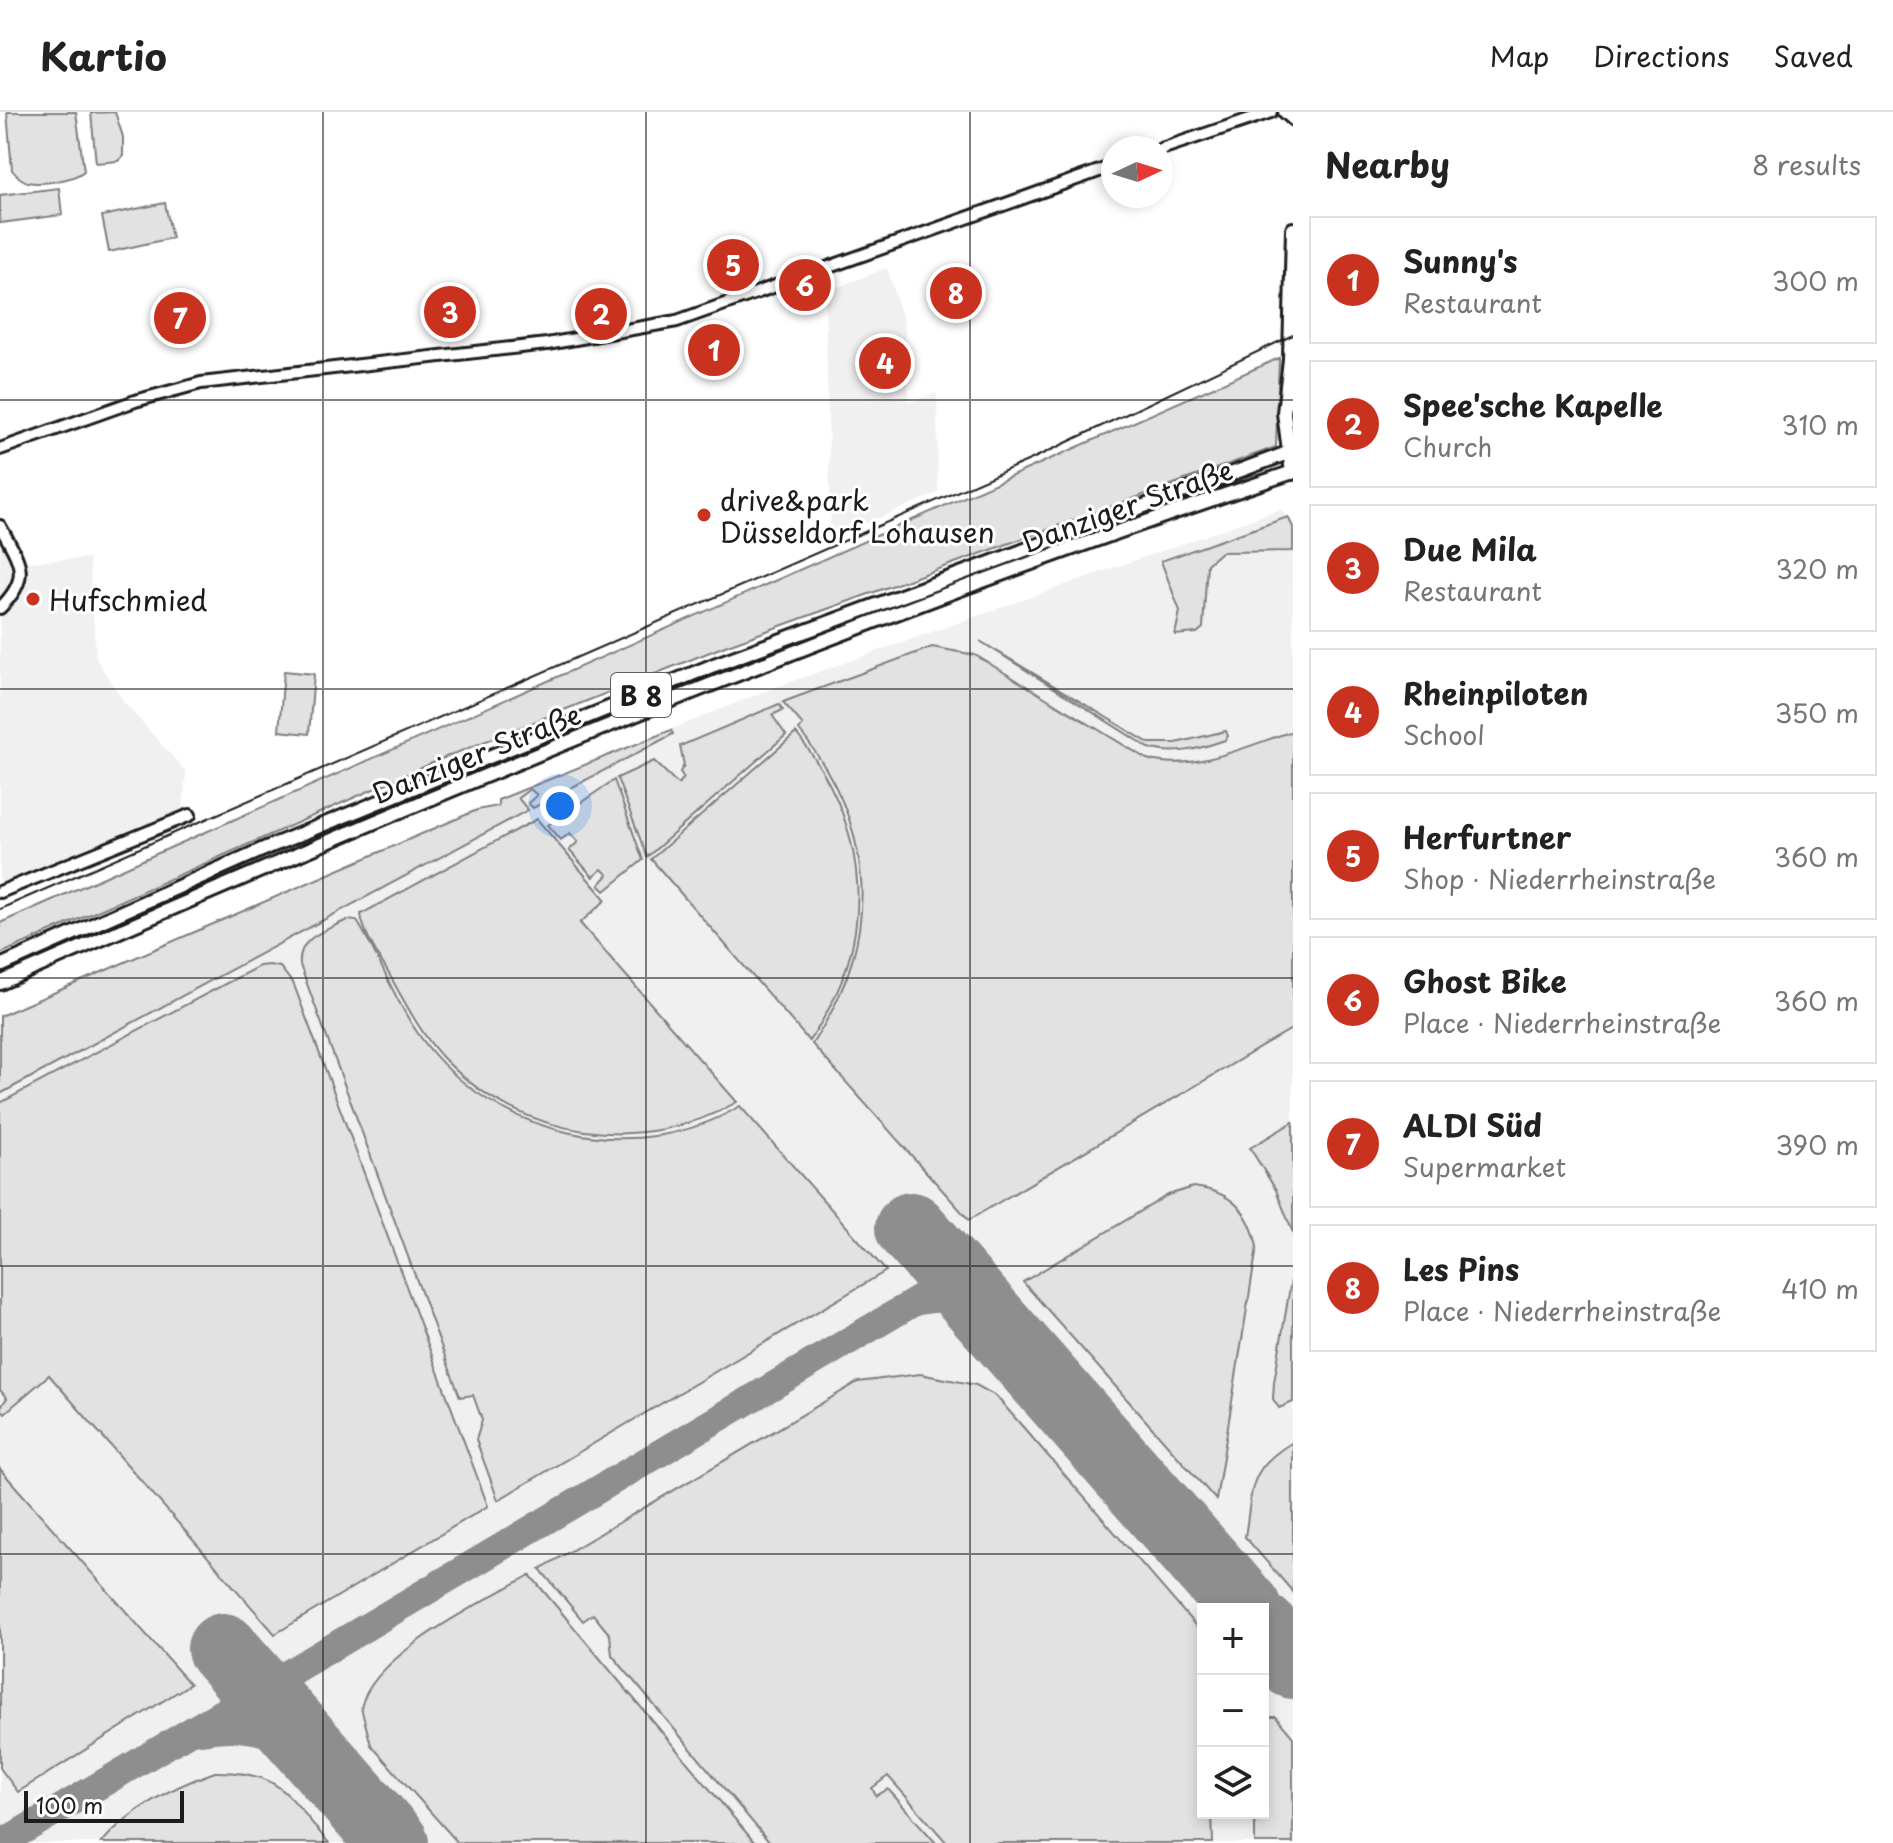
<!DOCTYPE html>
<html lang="en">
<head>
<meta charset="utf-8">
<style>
	:root { --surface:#fff; --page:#f6f6f6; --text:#222; --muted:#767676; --line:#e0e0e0; --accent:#c8321e }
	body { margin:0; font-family:"Playpen Sans",sans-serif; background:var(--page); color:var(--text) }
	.controls { position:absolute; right:24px; bottom:24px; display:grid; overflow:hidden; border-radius:0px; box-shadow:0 4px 12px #0003 }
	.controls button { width:72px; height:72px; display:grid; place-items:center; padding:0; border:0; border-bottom:2px solid var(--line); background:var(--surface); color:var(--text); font:40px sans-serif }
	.compass { position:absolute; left:1101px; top:24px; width:72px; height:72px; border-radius:50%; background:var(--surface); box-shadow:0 4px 12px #0003; rotate:86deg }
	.scale { position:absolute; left:24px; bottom:20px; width:160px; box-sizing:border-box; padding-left:8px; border:4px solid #1c1c1c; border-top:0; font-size:22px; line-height:28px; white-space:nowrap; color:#1c1c1c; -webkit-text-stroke:6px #fff; paint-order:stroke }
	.you { position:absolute; left:560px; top:694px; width:28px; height:28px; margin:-20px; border:6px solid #fff; border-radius:50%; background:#1a73e8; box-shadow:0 0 0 12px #1a73e833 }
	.badge { display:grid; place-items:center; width:52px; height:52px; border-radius:50%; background:var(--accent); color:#fff; font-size:26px; font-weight:700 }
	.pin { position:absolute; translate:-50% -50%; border:4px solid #fff; box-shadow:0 2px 8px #0006 }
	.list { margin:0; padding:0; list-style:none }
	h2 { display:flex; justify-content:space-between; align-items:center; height:104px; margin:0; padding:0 32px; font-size:34px }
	h2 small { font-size:26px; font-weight:400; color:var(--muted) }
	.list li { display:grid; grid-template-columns:52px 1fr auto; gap:24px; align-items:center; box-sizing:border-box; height:128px; margin:0 16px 16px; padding:0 16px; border:2px solid var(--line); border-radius:0px }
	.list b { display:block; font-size:30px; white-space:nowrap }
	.list p { margin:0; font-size:26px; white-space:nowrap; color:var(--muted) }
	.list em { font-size:26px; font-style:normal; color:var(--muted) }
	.icon { flex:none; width:44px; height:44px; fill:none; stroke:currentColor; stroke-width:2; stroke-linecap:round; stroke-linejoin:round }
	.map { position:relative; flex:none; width:1293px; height:1731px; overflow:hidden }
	header { display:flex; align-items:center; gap:48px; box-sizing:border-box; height:112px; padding:0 40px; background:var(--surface); border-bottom:2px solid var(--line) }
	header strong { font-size:38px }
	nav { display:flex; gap:44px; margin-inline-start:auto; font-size:28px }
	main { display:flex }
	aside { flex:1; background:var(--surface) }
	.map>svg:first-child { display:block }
</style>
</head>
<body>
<header>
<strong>Kartio</strong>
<nav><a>Map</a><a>Directions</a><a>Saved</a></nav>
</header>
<main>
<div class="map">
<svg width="1293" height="1731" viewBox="0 0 1293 1731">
	<rect width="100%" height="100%" fill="#fff"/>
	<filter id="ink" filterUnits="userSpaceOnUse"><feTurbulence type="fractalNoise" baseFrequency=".0125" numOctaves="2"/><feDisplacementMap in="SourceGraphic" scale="16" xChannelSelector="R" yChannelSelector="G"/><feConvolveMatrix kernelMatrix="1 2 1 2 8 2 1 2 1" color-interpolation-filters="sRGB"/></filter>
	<g filter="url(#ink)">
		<g fill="#f0f0f0" fill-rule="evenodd">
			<polygon points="887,156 904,211 909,290 937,281 938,381 831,426 825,180"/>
			<path d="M1281 397 1293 415V1731H0V904L477 698 498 694V688L773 576ZM1203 1497H1263V1701H1203Z"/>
			<polygon points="0,418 8,433 26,450 89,446 96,547 124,590 186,660 183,699 0,773"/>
		</g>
		<g fill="#e2e2e2" stroke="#7f7f7f" stroke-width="2">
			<path d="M7 0H76L84 59C74 68 41 73 28 70 21 68 16 63 12 58Z"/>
			<polygon points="115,0 123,25 123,44 118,49 96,51 91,1"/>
			<polygon points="59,76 62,103 0,111 0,83"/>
			<polygon points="165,91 172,126 109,140 102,104"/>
			<polygon points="1279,246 1276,335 725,534 446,645 0,842 0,811"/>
			<polygon points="1288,405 1293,415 1293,439 1221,440 1207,452 1203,516 1197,521 1175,523 1180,499 1161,449"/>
			<path d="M980 529 1149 631H1176L1226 619 1228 624 1225 628C1199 637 1176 644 1149 636Z"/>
			<path d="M932 535 975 543 1147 647C1194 661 1248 633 1293 619V916L969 1108 812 932C883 827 877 716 799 618L803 613 783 590Z"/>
			<polygon points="284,559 314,562 309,622 279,619"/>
			<polygon points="779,592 783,598 772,603 786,623 647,745 617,666 654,649 678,672 684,666 680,660 684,653 680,634"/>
			<polygon points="671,618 673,622 533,696 528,691 537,683 530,677 518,686 528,698 0,982 0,904 477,698 498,694 498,688"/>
			<path d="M796 621C871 715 880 829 809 929L651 747Z"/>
			<polygon points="614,668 643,748 605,779 599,773 608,763 602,757 593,765 569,738 578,730 570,721 561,728 548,713"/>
			<path d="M537 707 606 788 580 811 737 990C643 1044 522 1027 446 949 424 926 410 900 395 873 385 853 363 824 361 802Z"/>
			<path d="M347 808 357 809C381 847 395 891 422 927 493 1024 636 1057 740 994L886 1159 498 1388 476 1328 482 1308 473 1283 460 1285 300 853C297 825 326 819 347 808Z"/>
			<polygon points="269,853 280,855 294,873 488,1394 275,1522 49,1263 5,1301 0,1296 7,1286 0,1278 0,991 259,854"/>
			<polygon points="1293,1010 1293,1121 1276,1078 1250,1036"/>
			<path d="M1193 1075C1231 1079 1250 1099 1257 1135L1216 1388 1023 1170 1168 1083Z"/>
			<polygon points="1293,1157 1293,1290 1279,1296 1273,1287 1274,1270"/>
			<polygon points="920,1262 976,1273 996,1284 1203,1522 1203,1701 1212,1701 1213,1731 947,1731 888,1664 872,1676 876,1684 888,1677 936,1731 770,1731 612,1543 610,1523 593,1502 583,1509 540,1457 858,1270"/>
			<path d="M1293 1330V1480L1245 1425C1253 1376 1247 1357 1293 1330Z"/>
			<polygon points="0,1357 190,1572 18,1680 0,1656"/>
			<path d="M530 1463 755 1731H458L371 1633 361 1596C372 1542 485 1489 530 1463Z"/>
			<polygon points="1270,1605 1276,1605 1293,1625 1293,1731 1255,1731 1255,1701 1263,1701 1263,1616"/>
			<path d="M215 1660C282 1659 288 1684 329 1731H101C132 1696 170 1676 215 1660Z"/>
		</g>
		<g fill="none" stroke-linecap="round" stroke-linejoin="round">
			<g stroke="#8e8e8e" stroke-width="28">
				<path d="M920 1189C949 1182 971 1192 994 1210"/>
				<path d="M201 1619C252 1609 298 1625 333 1663"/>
				<polyline points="2,1731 955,1166"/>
			</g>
			<g stroke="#8e8e8e" stroke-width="72">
				<polyline points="911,1116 1246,1497"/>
				<polyline points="1263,1517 1293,1551"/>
				<polyline points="223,1537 393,1731"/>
			</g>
			<defs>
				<g id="minor">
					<polyline points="1284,0 1293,8"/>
					<polyline points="1161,37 1271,0"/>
					<polyline points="0,337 135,289 201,271 547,232 677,209 1113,54"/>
					<path d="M0 414C19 449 33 464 0 496"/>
					<polyline points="0,780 190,703"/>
				</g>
				<g id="major">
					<polyline points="1292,361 1284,301 1290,247 1293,117"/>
					<polyline points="0,854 266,736 714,553 1293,339"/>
					<path d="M0 871C425 685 853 506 1293 360"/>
				</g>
			</defs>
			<use href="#minor" stroke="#1c1c1c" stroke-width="16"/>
			<use href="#major" stroke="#1c1c1c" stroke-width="18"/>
			<use href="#minor" stroke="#fff" stroke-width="10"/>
			<use href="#major" stroke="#fff" stroke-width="12"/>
			<polyline stroke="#1c1c1c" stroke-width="2" points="0,797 1032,347 1293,223"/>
		</g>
	</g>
	<path fill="none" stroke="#1c1c1c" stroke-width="2" stroke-opacity="0.55" d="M323 0V1731M646 0V1731M970 0V1731M0 288H1293M0 577H1293M0 866H1293M0 1154H1293M0 1442H1293"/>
	<g fill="#c8321e" stroke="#fff" stroke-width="3">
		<circle cx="704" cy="403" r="8"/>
		<circle cx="33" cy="487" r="8"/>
	</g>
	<g text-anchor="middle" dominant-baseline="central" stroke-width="6" stroke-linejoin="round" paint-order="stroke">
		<rect fill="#fff" stroke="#606060" stroke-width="2" x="611" y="561" width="60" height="44" rx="6"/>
		<g font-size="26" font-weight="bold" fill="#1c1c1c">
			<text x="641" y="583">B 8</text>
		</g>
		<g font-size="28" fill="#1c1c1c" stroke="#fff" text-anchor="start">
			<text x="720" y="387">drive&amp;park<tspan x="720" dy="32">Düsseldorf Lohausen</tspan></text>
			<text x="49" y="487">Hufschmied</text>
		</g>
		<g font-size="28" fill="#1c1c1c" stroke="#fff">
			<text transform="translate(1127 393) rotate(-20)">Danziger Straße</text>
			<text transform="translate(476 641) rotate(-22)">Danziger Straße</text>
		</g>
	</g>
</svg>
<div class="controls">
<button>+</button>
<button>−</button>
<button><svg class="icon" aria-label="layers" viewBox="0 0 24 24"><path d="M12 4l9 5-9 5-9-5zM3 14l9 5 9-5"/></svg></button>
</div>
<svg class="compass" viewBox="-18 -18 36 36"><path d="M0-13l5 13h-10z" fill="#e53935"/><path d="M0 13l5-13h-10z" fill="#767676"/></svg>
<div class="scale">100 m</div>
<div class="you"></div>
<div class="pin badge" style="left:714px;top:238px">1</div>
<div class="pin badge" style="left:601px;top:202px">2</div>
<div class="pin badge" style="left:450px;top:200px">3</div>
<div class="pin badge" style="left:885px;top:251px">4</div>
<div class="pin badge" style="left:733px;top:153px">5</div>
<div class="pin badge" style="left:805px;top:173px">6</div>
<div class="pin badge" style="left:180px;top:206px">7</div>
<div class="pin badge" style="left:956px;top:181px">8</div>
</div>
<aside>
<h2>Nearby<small>8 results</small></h2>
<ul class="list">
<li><span class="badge">1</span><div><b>Sunny's</b><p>Restaurant</p></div><em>300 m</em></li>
<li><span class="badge">2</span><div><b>Spee'sche Kapelle</b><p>Church</p></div><em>310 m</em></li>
<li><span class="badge">3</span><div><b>Due Mila</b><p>Restaurant</p></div><em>320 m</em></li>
<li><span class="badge">4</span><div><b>Rheinpiloten</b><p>School</p></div><em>350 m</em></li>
<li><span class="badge">5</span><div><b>Herfurtner</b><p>Shop · Niederrheinstraße</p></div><em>360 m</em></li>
<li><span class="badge">6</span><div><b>Ghost Bike</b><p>Place · Niederrheinstraße</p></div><em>360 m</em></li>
<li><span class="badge">7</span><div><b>ALDI Süd</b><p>Supermarket</p></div><em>390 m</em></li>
<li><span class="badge">8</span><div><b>Les Pins</b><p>Place · Niederrheinstraße</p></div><em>410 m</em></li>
</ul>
</aside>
</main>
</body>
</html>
